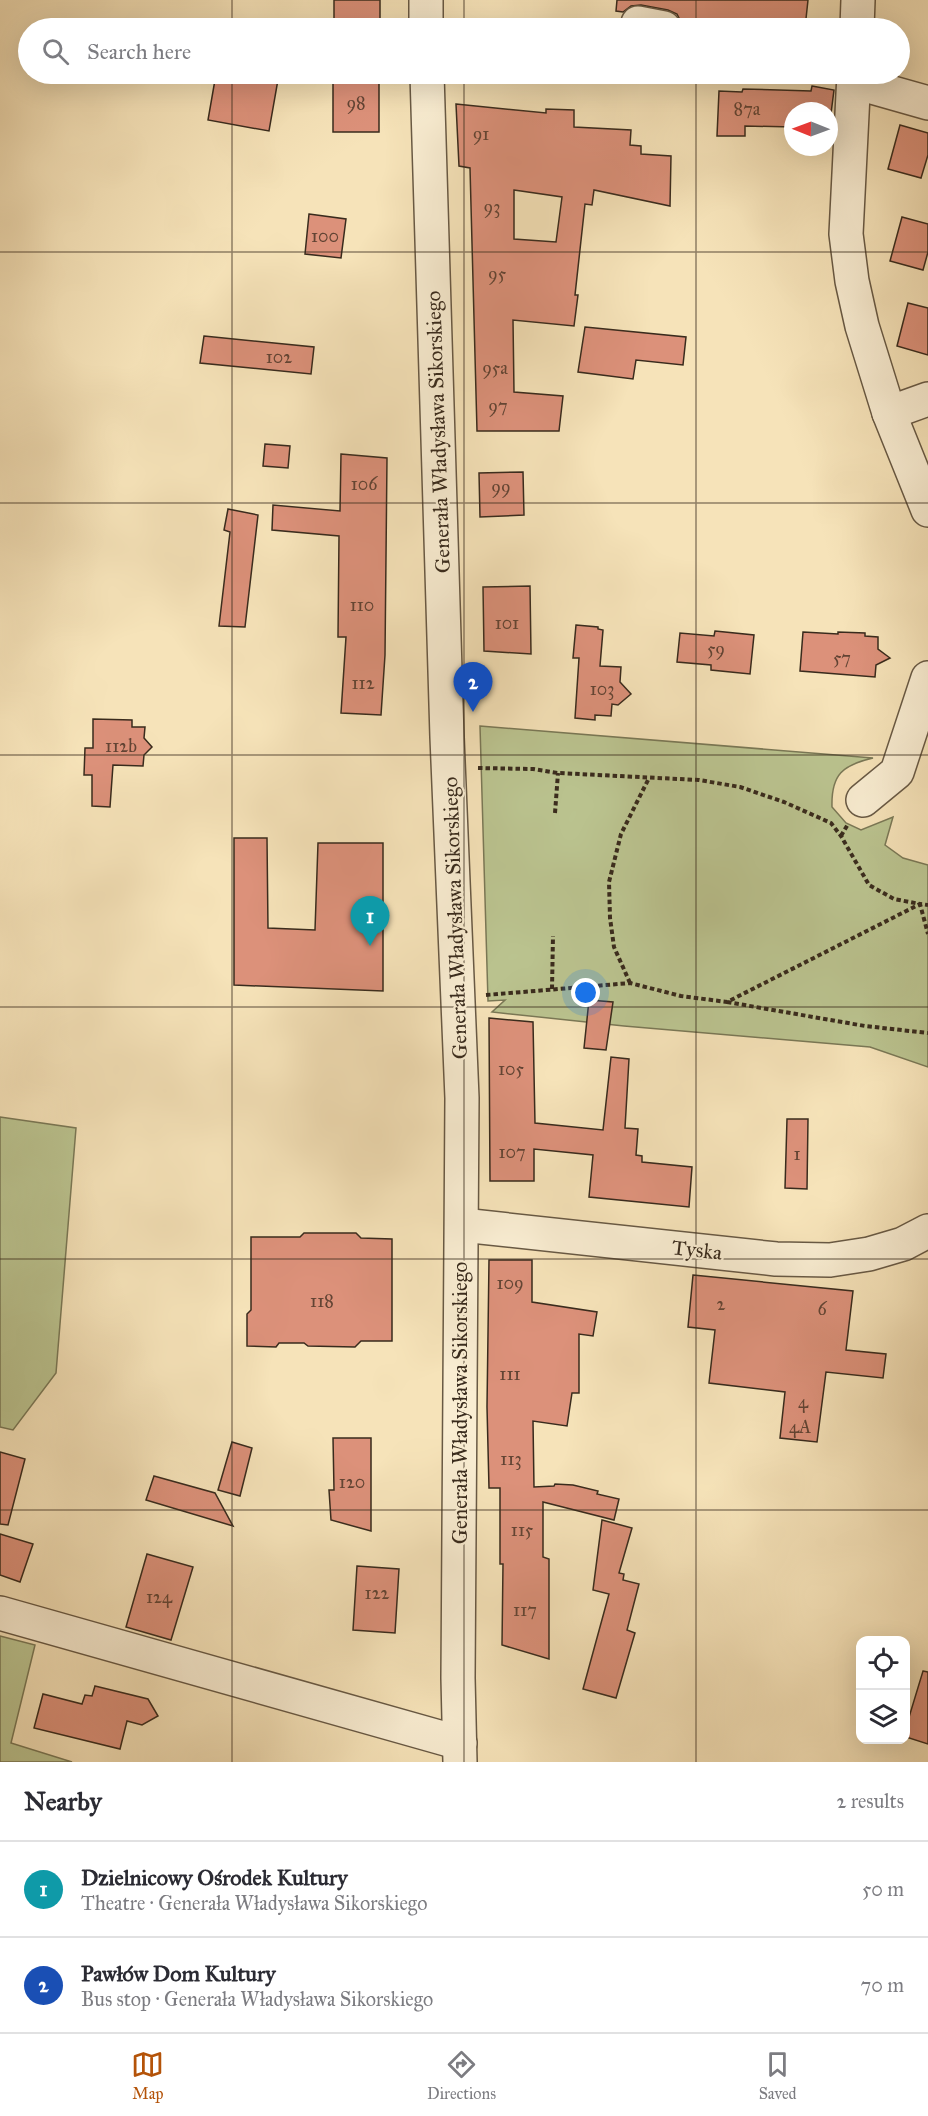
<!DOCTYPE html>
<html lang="en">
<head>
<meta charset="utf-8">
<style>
	:root { --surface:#fff; --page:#f7f7f7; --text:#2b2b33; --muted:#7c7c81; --line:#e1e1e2; --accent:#b45309 }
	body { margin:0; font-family:"IM FELL Great Primer",serif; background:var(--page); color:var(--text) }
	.controls { position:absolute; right:18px; bottom:18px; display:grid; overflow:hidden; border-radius:12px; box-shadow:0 6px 24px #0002 }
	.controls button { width:54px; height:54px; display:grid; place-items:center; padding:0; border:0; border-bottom:2px solid var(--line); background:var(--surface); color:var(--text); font:30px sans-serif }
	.compass { position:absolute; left:784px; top:102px; width:54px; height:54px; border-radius:50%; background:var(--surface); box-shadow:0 6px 24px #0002; rotate:271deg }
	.you { position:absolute; left:586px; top:993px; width:21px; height:21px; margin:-15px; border:4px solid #fff; border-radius:50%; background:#1a73e8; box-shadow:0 0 0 9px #1a73e833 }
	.badge { display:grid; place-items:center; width:39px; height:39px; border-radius:50%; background:var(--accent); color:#fff; font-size:20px; font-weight:700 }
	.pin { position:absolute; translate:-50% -50px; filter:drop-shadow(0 2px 3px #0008) }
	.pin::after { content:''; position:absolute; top:32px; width:21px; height:18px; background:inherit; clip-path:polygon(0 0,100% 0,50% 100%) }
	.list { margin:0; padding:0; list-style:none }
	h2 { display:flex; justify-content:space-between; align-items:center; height:78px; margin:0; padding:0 24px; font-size:26px }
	h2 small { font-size:20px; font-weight:400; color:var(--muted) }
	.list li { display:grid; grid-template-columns:39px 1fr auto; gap:18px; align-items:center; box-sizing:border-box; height:96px; padding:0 24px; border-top:2px solid var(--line) }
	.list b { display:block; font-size:22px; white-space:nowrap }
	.list p { margin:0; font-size:20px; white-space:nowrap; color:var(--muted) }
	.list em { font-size:20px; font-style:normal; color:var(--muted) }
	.icon { flex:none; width:33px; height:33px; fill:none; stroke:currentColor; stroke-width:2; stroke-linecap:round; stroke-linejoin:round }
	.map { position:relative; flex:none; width:928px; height:1762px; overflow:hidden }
	.search { position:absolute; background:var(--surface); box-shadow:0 6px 24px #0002; left:18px; right:18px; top:18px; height:66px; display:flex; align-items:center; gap:15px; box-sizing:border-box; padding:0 21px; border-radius:33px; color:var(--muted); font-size:22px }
	.sheet { height:270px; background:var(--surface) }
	nav { display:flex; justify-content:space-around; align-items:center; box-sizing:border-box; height:84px; border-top:2px solid var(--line); background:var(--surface); font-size:16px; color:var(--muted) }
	nav a { display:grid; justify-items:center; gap:3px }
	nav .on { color:var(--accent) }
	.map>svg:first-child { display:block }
</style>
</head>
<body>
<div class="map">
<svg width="928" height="1762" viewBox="0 0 928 1762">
	<rect width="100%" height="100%" fill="#f6e3b9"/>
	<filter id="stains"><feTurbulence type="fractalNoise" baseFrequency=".00333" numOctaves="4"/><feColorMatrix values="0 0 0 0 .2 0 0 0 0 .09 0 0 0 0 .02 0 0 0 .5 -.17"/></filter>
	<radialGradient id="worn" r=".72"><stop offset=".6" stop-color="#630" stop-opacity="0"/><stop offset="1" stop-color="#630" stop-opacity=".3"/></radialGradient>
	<g fill="#bbc490" stroke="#7a7856" stroke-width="1.5">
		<path d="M480 726 873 758C843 765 831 774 832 807L846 823 861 830 893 817 885 845 903 858 928 865V1067L870 1047 624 1026 492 1012 505 1000 488 1001Z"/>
		<polygon points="0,1117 76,1128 56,1373 13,1430 0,1427"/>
		<polygon points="0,1636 35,1645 11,1743 72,1762 0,1762"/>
	</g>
	<g fill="#dc917a" stroke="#392b1d" stroke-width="1.5" fill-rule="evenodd">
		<rect x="334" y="0" width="46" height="28"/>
		<polygon points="617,0 808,0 805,28 705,28 682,24 677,14 668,10 641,5 631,6 623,12 616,11"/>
		<polygon points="216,74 279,74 269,131 208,120"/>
		<rect x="333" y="74" width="46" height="58"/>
		<polygon points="812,86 834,90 829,129 829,111 793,111 793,127 745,126 745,136 717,136 719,91 742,92 743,89 811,91"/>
		<path d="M456 104 546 113V109L574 110V127L631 130 630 145 641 146V154L671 156 670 206 594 190 592 205 585 204 575 295H578L574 326 513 320 514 392 563 396 559 431H477L470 168 459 166ZM514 190 562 197 556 242 514 239Z"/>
		<polygon points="900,125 928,133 928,155 921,178 888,169"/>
		<polygon points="309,214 346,219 341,258 305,254"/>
		<polygon points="902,217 928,224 928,252 923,270 890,261"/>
		<polygon points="908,303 928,308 928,355 897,346"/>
		<polygon points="585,327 686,337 683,365 636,360 633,379 578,372"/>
		<polygon points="204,336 314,347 311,374 200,363"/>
		<polygon points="265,444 290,446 288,468 263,466"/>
		<polygon points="341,454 387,458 385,655 381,715 341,713 346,637 338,637 339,536 272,530 273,505 340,511"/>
		<polygon points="523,472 524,515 480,517 479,473"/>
		<polygon points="228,509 258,515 245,627 219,626 230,532 224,530"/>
		<polygon points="530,586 531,654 484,651 483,587"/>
		<polygon points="576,625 598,627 598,629 603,630 600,666 621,667 620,682 631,694 618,705 612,704 611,716 595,715 595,720 575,718 579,658 573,658"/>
		<polygon points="715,631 754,635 750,674 711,670 711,665 677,662 680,633 714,636"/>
		<polygon points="803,632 838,634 838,632 865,633 865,636 878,637 878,649 890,658 876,665 875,677 800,671"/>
		<polygon points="93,719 132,720 132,727 145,727 144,738 152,747 144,755 143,766 113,765 110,807 92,806 92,775 84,775 85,748 93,748"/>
		<polygon points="234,838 267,838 268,928 315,930 318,843 383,843 383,991 234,985"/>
		<polygon points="589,1000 613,1002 606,1050 584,1048"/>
		<polygon points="489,1018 533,1022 535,1123 603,1130 611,1057 629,1059 625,1128 638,1129 636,1155 642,1156 642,1162 692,1167 689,1207 589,1197 593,1155 534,1149 534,1181 490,1181"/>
		<polygon points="787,1119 808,1119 807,1189 785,1188"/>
		<polygon points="304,1233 356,1233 361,1238 392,1239 392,1341 361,1341 355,1347 308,1346 304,1343 279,1343 276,1347 247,1346 247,1314 251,1310 251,1237 300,1237"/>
		<polygon points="489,1260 532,1260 532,1302 597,1312 593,1336 579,1334 579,1393 572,1393 567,1426 533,1421 534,1487 554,1486 555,1484 573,1485 598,1491 597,1494 619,1499 614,1520 543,1502 543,1557 549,1559 549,1659 502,1645 503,1564 500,1564 500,1488 489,1488 487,1407"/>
		<polygon points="693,1275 853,1291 846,1350 886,1354 883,1378 826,1372 817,1442 780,1438 785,1392 709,1383 715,1330 688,1327"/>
		<polygon points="333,1438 371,1438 371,1531 331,1520 329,1490 334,1490"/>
		<polygon points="232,1442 252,1448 240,1496 218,1490"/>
		<polygon points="0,1452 25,1459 8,1525 0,1524"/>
		<polygon points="154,1476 215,1493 233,1526 146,1500"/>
		<polygon points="602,1520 632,1528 619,1573 624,1574 623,1580 639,1584 627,1630 635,1633 616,1698 583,1689 609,1594 593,1590"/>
		<polygon points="0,1534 33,1544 20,1582 0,1575"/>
		<polygon points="147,1554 193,1567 171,1640 126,1627"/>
		<polygon points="357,1566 399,1569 395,1633 353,1630"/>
		<polygon points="923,1671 928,1672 928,1744 906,1737 906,1727"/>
		<polygon points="95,1686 148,1699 158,1716 142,1725 127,1721 120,1749 34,1728 43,1694 82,1704 85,1695 92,1696"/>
	</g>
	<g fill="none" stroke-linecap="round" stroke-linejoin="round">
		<defs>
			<g id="minor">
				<polyline points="638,23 664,28"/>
				<polyline points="426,28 426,0"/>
				<polyline points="857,28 858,0"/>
				<polyline points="427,74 447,737 462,1098 458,1678 460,1762"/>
				<polyline points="854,74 846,234 852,281 862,326 889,413 928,510"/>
				<polyline points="854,82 928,103"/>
				<polyline points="889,413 928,399"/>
				<polyline points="863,800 897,772 928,678"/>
				<polyline points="462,1225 776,1259 830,1260 869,1254 903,1244 928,1231"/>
				<polyline points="0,1613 460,1743"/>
			</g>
		</defs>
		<use href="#minor" stroke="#685944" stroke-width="36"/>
		<g stroke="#392b1d" stroke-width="4" stroke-dasharray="4.5 3" stroke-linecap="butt">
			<polyline points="478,768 533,769 558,773 699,780 740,787 784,802 831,823 841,836 869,885 894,899 920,904 928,934"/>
			<polyline points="555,813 558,773"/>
			<polyline points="841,836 848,824"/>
			<polyline points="630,983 614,947 610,918 609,882 621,834 649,778"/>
			<polyline points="552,989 553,936"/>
			<polyline points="486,995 630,983 681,996 727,1002 920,904 928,905"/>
			<polyline points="727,1002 865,1026 928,1033"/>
		</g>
		<use href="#minor" stroke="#f9edd2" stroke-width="33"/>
	</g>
	<path fill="none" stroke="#392b1d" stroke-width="1.5" stroke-opacity="0.55" d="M232 0V28M464 0V28M696 0V28M232 74V1762M464 74V1762M696 74V1762M0 252H928M0 503H928M0 755H928M0 1007H928M0 1259H928M0 1510H928"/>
	<g text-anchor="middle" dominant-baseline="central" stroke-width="4.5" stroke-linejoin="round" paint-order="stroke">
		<g font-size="18" fill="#624434">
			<text x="356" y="103">98</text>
			<text x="747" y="109">87a</text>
			<text x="481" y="134">91</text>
			<text x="492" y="207">93</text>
			<text x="325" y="236">100</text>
			<text x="497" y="274">95</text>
			<text x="279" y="357">102</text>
			<text x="495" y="368">95a</text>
			<text x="498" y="406">97</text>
			<text x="364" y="484">106</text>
			<text x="501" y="487">99</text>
			<text x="362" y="605">110</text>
			<text x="507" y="623">101</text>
			<text x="716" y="649">59</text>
			<text x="842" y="658">57</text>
			<text x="363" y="683">112</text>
			<text x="602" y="689">103</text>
			<text x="121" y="746">112b</text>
			<text x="511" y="1069">105</text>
			<text x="512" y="1152">107</text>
			<text x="797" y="1154">1</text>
			<text x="510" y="1283">109</text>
			<text x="322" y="1301">118</text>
			<text x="721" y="1304">2</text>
			<text x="822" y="1309">6</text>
			<text x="510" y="1374">111</text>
			<text x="803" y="1402">4</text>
			<text x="800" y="1427">4A</text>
			<text x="511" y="1459">113</text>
			<text x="352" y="1482">120</text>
			<text x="522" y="1530">115</text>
			<text x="377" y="1593">122</text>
			<text x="159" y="1597">124</text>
			<text x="525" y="1610">117</text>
		</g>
		<g font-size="21" fill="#392b1d" stroke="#f9edd2">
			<text transform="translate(438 432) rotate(-92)">Generała Władysława Sikorskiego</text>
			<text transform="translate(455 918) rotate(-92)">Generała Władysława Sikorskiego</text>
			<text transform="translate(697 1250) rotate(6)">Tyska</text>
			<text transform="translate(460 1403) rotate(-90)">Generała Władysława Sikorskiego</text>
		</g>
	</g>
	<rect width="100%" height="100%" filter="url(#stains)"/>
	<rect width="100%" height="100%" fill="url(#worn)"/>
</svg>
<div class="controls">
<button><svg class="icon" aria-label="locate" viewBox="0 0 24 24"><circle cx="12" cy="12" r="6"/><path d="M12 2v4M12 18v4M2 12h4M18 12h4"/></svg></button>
<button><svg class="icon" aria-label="layers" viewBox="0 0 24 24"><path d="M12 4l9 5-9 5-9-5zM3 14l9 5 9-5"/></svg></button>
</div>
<svg class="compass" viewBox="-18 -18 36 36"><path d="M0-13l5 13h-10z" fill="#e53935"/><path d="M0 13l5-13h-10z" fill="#7c7c81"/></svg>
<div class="you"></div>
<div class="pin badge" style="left:370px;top:946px;background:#0f9aa8">1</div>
<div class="pin badge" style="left:473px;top:712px;background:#1a4fb4">2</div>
<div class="search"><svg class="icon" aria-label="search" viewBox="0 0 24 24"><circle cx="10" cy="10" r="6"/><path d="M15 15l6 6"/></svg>Search here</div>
</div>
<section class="sheet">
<h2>Nearby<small>2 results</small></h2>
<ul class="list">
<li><span class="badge" style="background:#0f9aa8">1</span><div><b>Dzielnicowy Ośrodek Kultury</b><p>Theatre · Generała Władysława Sikorskiego</p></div><em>50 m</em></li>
<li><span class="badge" style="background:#1a4fb4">2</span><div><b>Pawłów Dom Kultury</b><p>Bus stop · Generała Władysława Sikorskiego</p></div><em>70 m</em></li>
</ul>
</section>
<nav>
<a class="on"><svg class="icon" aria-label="map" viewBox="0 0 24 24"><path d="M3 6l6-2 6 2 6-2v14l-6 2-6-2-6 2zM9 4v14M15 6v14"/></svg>Map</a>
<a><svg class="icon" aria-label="directions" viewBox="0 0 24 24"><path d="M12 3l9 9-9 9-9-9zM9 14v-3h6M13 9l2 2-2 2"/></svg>Directions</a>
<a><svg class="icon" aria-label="saved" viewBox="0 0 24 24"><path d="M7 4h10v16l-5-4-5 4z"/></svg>Saved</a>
</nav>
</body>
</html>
